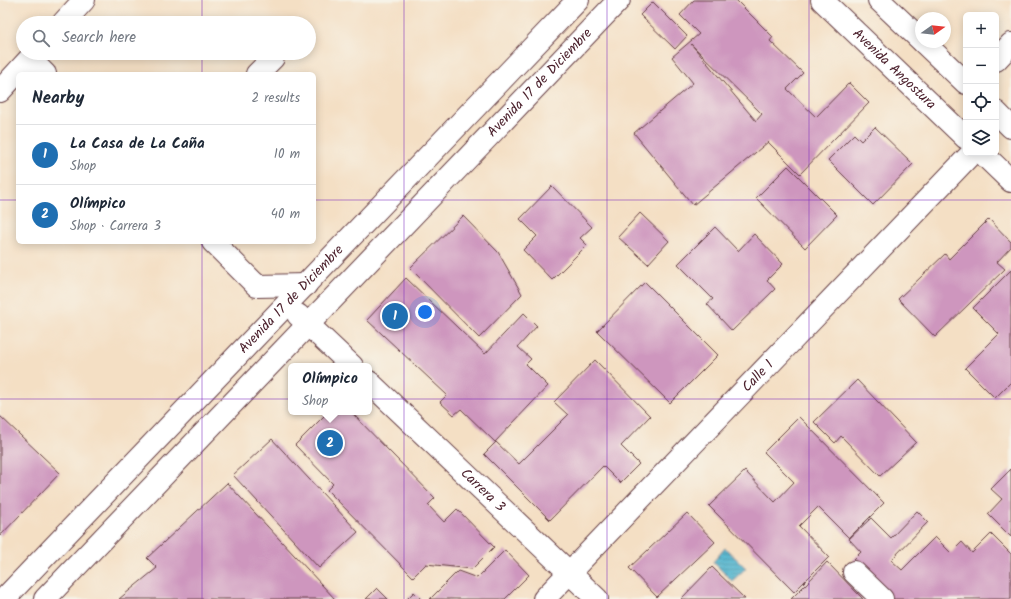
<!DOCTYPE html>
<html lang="en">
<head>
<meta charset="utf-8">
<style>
	:root { --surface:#fff; --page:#f2f2f3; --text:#1f2937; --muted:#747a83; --line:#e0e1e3; --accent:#1f6fb2 }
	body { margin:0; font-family:Kalam,sans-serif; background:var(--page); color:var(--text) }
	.controls { position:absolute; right:12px; top:12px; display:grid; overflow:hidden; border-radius:6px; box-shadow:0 2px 10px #0003 }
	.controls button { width:36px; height:36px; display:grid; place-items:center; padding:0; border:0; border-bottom:1px solid var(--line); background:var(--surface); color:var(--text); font:20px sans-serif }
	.compass { position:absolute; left:915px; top:12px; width:36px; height:36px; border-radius:50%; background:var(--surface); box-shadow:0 2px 10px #0003; rotate:75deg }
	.you { position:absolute; left:425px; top:312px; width:14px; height:14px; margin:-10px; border:3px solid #fff; border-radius:50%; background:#1a73e8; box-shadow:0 0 0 6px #1a73e833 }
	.badge { display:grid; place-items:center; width:26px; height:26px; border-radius:50%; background:var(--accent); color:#fff; font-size:13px; font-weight:700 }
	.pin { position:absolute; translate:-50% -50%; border:2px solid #fff; box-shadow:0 1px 4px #0006 }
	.popup { position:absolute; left:288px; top:363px; width:84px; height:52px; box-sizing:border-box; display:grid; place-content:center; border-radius:6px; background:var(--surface); filter:drop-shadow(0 1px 3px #0005); font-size:13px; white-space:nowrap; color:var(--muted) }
	.popup b { font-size:15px; color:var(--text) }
	.popup::after { content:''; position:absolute; left:50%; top:100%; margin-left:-8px; border:8px solid transparent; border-top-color:var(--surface) }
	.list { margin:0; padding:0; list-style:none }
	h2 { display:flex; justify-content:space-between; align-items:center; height:52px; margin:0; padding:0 16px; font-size:17px }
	h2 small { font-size:13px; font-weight:400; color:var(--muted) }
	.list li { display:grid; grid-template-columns:26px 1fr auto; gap:12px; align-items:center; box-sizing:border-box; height:60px; padding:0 16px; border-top:1px solid var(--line) }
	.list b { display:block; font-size:15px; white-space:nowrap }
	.list p { margin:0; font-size:13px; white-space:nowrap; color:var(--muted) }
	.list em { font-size:13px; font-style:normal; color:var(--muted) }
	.icon { flex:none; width:22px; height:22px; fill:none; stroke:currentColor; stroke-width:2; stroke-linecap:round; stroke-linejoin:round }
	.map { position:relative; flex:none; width:1011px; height:599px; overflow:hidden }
	.search { position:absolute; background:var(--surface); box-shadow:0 2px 10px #0003; left:16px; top:16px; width:300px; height:44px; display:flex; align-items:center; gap:10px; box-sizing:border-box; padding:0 14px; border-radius:22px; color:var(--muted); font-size:15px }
	.panel { position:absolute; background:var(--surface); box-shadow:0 2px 10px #0003; left:16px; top:72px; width:300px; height:172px; border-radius:6px }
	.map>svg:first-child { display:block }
</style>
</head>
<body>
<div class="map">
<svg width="1011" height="599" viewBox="0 0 1011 599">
	<defs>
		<pattern id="water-rules" width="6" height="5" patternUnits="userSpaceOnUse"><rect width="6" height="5" fill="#4fb4ce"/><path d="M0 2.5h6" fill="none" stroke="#4492a7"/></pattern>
	</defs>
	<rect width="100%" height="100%" fill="#f7f3e8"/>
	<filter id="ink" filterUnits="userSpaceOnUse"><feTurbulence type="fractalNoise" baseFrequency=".025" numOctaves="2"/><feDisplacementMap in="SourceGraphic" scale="8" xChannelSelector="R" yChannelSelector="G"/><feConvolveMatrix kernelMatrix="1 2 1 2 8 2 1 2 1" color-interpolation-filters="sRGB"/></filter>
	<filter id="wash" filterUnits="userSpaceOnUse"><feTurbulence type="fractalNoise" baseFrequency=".012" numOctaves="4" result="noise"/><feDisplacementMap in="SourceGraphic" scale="16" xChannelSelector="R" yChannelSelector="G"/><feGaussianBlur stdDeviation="0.9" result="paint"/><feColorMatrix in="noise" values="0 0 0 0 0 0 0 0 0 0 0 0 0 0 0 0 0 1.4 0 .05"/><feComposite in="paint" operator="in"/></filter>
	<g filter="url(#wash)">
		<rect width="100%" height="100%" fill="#f4dfc4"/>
		<polygon fill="url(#water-rules)" stroke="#4c6a7c" points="725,548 746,568 732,581 713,562"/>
		<g id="blocks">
			<g fill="#ce96be" fill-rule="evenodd">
				<path d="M694 0H736L773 37 770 41 803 73 787 89 816 117 849 83 869 103 800 174 768 142 693 205 634 133 693 83 672 57 699 34 680 15ZM691 44 762 114 756 121Z"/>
				<polygon points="653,2 687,36 675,49 640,15"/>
				<polygon points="875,127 913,164 873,205 828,160 854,134 861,141"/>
				<polygon points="788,166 837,215 805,248 756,198"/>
				<polygon points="552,186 592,227 580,238 587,245 552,280 523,250 537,236 520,219"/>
				<polygon points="640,213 669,241 648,264 618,237"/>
				<polygon points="463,216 498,252 522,294 479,338 410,268"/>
				<polygon points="989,219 1011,242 1011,247 997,262 1005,269 935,337 898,299 945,254 949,259"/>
				<polygon points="715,227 738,251 754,234 783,264 767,280 775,289 732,331 707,304 713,299 678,264"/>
				<polygon points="1011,270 1011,382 995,398 965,368 999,334 973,308"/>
				<polygon points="406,278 485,354 524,313 537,326 518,347 531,359 526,364 548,386 495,442 461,409 454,415 440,402 447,395 367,320"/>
				<polygon points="645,282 718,355 670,403 597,331"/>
				<polygon points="595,360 650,416 621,446 639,464 620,483 603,466 550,520 484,454 496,442 519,464 568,415 554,402"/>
				<polygon points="857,380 916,442 880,476 841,436 835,443 814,422"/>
				<polygon points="328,412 351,412 435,498 428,505 444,522 457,509 494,547 472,569 426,564 413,577 327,490 333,484 295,445"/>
				<polygon points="0,416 60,473 0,536"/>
				<polygon points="799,417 884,503 849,538 818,507 799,526 829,557 794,592 709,506 745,471 775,502 794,482 764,452"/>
				<polygon points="272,439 358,532 319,568 233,475"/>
				<polygon points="1011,469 1011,537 988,514 1002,499 991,489"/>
				<polygon points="227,483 335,599 119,599 157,568 147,558"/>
				<polygon points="917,511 928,522 891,560 902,570 935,537 951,553 962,542 972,553 991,534 1011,554 1011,599 892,599 853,560 861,552 849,539 871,518 891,538"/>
				<polygon points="687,513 715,542 657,597 629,568"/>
				<polygon points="505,550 529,575 505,599 430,599 458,571 477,578"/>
				<polygon points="827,562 863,599 791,599 809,581"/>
				<polygon points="712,567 745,599 681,599"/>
				<polygon points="377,588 388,599 366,599"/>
				<polygon points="414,592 421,599 407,599"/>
			</g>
		</g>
	</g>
	<g filter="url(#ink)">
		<use href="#blocks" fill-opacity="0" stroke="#643c42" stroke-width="1"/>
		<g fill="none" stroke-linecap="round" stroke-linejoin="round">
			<defs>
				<g id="minor">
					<path id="s1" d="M822 0 966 138"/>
					<polyline points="879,0 921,40"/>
					<polyline points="63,23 84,0"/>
					<polyline points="923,42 966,83"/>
					<polyline points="30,59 45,74"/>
					<polyline points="996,60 1011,44"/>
					<polyline points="257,74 273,58"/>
					<polyline points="0,91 35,53"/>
					<polyline points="996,112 1011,127"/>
					<polyline points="982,153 1011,181"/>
					<polyline points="213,242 257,286 306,285"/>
					<polyline points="298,315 352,366"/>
					<path id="s2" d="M369 382 597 599"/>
					<polyline points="854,572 882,599"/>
					<path id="s3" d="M4 599 578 0"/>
					<path id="s4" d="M45 599 619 0"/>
					<path id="s5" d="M544 599 972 153"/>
				</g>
			</defs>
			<use href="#minor" stroke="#643c42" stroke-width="24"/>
			<use href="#minor" stroke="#fff" stroke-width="22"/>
		</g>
	</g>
	<path fill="none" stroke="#7b2cbf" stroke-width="1" stroke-opacity="0.55" d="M202 0V23M404 0V599M607 0V599M809 0V599M202 53V74M0 200H18M314 200H1011M202 242V599M0 399H1011"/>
	<g text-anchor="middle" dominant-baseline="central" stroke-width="3" stroke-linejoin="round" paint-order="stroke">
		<g font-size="14" fill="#4a1f2b" stroke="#f7f3e8">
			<text stroke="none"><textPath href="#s1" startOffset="100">Avenida Angostura</textPath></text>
			<text stroke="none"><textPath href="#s4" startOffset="715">Avenida 17 de Diciembre</textPath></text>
			<text stroke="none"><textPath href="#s3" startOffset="415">Avenida 17 de Diciembre</textPath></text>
			<text stroke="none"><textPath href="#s5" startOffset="309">Calle 1</textPath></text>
			<text stroke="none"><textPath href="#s2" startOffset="157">Carrera 3</textPath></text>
		</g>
	</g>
</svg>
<div class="controls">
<button>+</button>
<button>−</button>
<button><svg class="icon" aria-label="locate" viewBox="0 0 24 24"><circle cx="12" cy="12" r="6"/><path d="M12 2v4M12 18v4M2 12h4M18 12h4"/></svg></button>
<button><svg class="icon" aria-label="layers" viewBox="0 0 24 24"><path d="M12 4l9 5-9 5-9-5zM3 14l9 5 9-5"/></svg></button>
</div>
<svg class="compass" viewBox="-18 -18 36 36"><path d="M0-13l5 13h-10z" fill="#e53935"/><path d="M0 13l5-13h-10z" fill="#747a83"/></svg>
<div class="you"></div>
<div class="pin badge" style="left:395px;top:316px">1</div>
<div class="pin badge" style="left:330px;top:443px">2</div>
<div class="popup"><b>Olímpico</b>Shop</div>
<div class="search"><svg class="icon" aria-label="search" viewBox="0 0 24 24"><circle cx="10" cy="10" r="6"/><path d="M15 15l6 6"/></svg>Search here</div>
<section class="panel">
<h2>Nearby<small>2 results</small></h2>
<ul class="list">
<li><span class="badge">1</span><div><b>La Casa de La Caña</b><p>Shop</p></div><em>10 m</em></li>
<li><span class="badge">2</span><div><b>Olímpico</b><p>Shop · Carrera 3</p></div><em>40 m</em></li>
</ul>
</section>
</div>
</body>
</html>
